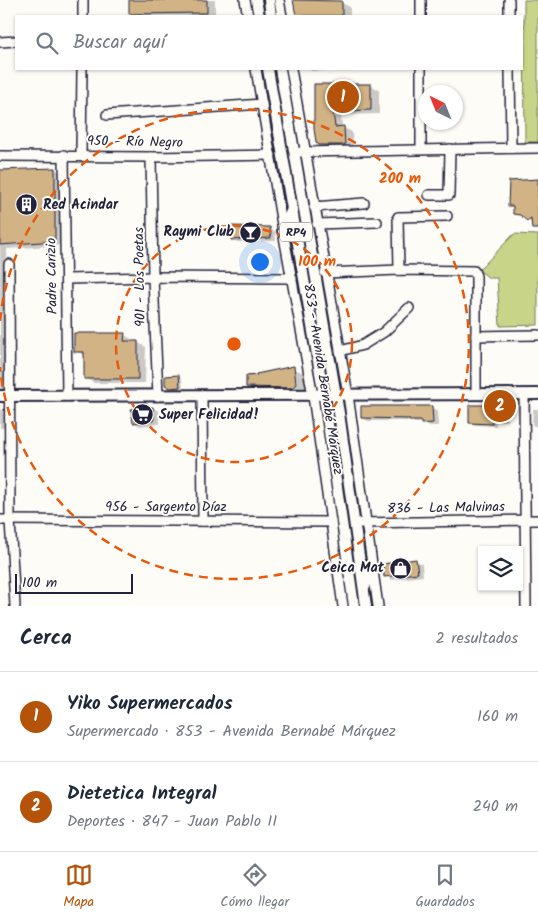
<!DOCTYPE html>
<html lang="es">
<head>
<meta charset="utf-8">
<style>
	:root { --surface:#fff; --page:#f2f2f3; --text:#1f2937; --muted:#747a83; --line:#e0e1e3; --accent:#b45309 }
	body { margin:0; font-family:Kalam,sans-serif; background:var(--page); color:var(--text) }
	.controls { position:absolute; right:15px; bottom:15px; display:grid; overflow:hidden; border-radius:0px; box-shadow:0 1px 4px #0004 }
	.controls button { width:45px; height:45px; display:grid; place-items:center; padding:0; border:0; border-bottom:1px solid var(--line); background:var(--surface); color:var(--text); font:25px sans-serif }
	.compass { position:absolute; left:418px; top:85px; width:45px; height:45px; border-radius:50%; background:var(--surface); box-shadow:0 1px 4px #0004; rotate:317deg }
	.scale { position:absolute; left:15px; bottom:12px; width:118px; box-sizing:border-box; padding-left:5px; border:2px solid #22223b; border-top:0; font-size:14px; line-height:18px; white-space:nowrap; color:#22223b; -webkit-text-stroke:4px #fdfcf7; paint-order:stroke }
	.you { position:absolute; left:259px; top:261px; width:18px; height:18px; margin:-12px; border:4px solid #fff; border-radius:50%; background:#1a73e8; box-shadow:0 0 0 8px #1a73e833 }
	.badge { display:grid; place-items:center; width:32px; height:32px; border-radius:50%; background:var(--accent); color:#fff; font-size:16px; font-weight:700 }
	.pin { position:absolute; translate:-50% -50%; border:2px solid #fff; box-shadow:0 1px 5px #0006 }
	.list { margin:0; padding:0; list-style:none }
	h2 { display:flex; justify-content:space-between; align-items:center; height:65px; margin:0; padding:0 20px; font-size:21px }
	h2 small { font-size:16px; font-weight:400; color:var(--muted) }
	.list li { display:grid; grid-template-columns:32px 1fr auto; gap:15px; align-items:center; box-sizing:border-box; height:90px; padding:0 20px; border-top:1px solid var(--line) }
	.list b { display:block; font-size:19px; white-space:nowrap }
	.list p { margin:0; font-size:16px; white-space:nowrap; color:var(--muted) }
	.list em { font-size:16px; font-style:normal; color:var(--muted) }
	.icon { flex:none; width:28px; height:28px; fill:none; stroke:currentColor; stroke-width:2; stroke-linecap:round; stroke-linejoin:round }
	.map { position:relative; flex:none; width:538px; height:606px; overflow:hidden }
	.search { position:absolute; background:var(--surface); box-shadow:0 1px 4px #0004; left:15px; right:15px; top:15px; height:55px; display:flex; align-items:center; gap:12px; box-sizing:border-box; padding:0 18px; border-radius:0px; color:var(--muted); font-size:19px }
	.sheet { height:245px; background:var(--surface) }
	nav { display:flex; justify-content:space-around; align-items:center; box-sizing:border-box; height:70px; border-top:1px solid var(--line); background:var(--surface); font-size:14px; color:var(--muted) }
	nav a { display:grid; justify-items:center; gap:2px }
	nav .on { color:var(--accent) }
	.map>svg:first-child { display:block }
</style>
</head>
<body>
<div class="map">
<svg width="538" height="606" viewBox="0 0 538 606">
	<rect width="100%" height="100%" fill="#fdfcf7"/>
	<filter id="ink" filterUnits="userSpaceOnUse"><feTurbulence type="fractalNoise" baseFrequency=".02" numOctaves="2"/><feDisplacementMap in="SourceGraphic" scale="10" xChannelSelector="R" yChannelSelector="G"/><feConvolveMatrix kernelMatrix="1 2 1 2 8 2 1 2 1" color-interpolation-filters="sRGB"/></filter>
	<g filter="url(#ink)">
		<g fill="#c8d488" stroke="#757b62">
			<polygon points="524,0 538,0 538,142 525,142"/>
			<polygon points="514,234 538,235 538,325 500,326 497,278 489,278 479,270"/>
		</g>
		<g fill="#0003">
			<polygon points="130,0 215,0 215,16 135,16 131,14"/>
			<polygon points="294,0 330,0 330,2 342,3 350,7 350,16 297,16"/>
			<polygon points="308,69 348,69 348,70 312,71"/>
			<polygon points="316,85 371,85 379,90 379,114 341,115 342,127 352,132 353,149 329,149 320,144"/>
			<polygon points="55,169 63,174 63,245 7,249 10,391 0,391 0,171"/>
			<polygon points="538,181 538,231 534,228 533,224 524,217 514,213 514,208 509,205"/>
			<polygon points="269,228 275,232 276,241 238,242 232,239"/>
			<polygon points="124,335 132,339 132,342 137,342 146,347 145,383 94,383 85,378 86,356 76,351"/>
			<polygon points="293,368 305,374 307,391 259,393 247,387 258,376"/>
			<polygon points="178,376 182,379 183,389 175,390 171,387"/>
			<polygon points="504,406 508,409 508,421 496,421 496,426 475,425 470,422"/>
			<polygon points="153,408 159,411 160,424 140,426 134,422"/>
			<polygon points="432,408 437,411 438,426 428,426 423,423 415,423 412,421 368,421 363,418"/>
			<polygon points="0,409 5,414 6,428 0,428"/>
			<polygon points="533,409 538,409 538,427 532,425"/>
			<polygon points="416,561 422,564 423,576 392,580 386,576"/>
		</g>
		<g fill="#d1b385" stroke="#22223b">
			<polygon points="129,0 207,0 207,13 129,14"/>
			<polygon points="293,0 342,1 342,16 296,16"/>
			<polygon points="314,84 371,84 371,110 333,111 335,127 344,126 345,145 319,145 316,142 314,129"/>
			<polygon points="55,168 55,241 0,245 0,170"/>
			<polygon points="538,179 538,229 532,229 531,218 527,221 520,215 513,214 513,206 508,206 509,181"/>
			<polygon points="230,226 270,227 271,238 231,240"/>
			<polygon points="74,333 125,333 124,341 138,341 138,379 84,379 84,352 74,352"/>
			<polygon points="294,366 296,384 292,388 246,387 246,376 257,375 256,374"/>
			<polygon points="179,375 180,387 170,388 165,385 165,376"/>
			<polygon points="469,405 504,405 504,419 492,419 492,424 469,423"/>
			<polygon points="361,406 432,406 433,423 421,424 421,421 409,421 409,419 361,418"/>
			<polygon points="153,407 154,421 133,423 131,409"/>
			<polygon points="416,559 418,573 384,577 383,564"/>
		</g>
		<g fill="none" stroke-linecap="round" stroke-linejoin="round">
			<defs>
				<g id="minor">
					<polyline points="245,0 248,16"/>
					<polyline points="279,0 282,16"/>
					<polyline points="83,16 83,0"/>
					<polyline points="421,16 421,0"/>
					<polyline points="509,16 509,0"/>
					<polyline points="0,42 16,41"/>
					<polyline points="256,69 283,231 313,396 343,606"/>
					<polyline points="291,69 348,395 378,606"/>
					<polyline points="421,69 421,149"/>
					<polyline points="510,69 511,148"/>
					<polyline points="107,115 262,104"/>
					<polyline points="301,152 538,148"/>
					<polyline points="64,155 67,396"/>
					<polyline points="81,155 82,69"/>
					<polyline points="0,156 151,157 271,155"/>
					<polyline points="151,157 153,277 158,396"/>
					<polyline points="429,195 449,195 450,149"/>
					<polyline points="314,207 364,203"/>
					<polyline points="317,224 377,222"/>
					<polyline points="9,264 10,520 15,606"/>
					<polyline points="399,270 398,217 447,216"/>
					<polyline points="325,273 399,270 474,271 476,276 476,394"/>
					<polyline points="67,279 153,277 292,278"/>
					<polyline points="476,336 538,335"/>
					<polyline points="340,351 363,345 384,332 409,308"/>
					<polyline points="524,394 526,606"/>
					<polyline points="202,396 203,521"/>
					<polyline points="0,520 331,522"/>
					<polyline points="361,523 538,520"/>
				</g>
				<g id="major">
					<polyline points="256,0 259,16"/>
					<polyline points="269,0 271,16"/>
					<polyline points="268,69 324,396 354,606"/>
					<polyline points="280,69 339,413 366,606"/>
					<polyline points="283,231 292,209"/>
					<polyline points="0,396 538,394"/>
					<polyline points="364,589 372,569"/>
				</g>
			</defs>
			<use href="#minor" stroke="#22223b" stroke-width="12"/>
			<use href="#major" stroke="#22223b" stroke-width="14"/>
			<use href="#minor" stroke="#fdfcf7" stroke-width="9"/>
			<use href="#major" stroke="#fdfcf7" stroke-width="10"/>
		</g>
	</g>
	<g fill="none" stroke="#e8590c" stroke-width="2.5" stroke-dasharray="9 6">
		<circle cx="234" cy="344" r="118"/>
		<path d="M0 321A235 235 0 1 1 0 367"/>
	</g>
	<defs>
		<symbol id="building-disc" viewBox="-11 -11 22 22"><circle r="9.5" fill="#22223b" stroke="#fdfcf7"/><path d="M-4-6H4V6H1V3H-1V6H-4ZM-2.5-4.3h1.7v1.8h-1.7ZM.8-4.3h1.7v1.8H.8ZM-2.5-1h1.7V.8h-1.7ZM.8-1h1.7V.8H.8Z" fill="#fff"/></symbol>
		<symbol id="bar-disc" viewBox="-11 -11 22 22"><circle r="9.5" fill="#22223b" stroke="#fdfcf7"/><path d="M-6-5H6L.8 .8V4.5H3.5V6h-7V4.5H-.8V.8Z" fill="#fff"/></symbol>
		<symbol id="supermarket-disc" viewBox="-11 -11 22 22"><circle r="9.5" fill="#22223b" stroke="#fdfcf7"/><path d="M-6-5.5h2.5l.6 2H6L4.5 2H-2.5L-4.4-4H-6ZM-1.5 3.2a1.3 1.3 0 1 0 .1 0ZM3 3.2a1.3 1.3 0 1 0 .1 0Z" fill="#fff"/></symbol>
		<symbol id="shop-disc" viewBox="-11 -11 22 22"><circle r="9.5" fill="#22223b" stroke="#fdfcf7"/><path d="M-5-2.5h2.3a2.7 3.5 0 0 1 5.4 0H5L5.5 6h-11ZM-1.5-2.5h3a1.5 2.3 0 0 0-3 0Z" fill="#fff"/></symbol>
	</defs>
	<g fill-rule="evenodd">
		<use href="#building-disc" x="14" y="192" width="25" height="25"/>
		<use href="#bar-disc" x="238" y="220" width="25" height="25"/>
		<use href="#supermarket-disc" x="130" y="402" width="25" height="25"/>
		<use href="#shop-disc" x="388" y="556" width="25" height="25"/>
	</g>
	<g text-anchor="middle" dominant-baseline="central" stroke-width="4" stroke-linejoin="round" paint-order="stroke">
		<rect fill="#fdfcf7" stroke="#646373" stroke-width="1" x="280" y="222.5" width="32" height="19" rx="4"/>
		<g font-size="12" font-weight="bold" fill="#22223b">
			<text x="296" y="232">RP4</text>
		</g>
		<g font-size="14" fill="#22223b" stroke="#fdfcf7">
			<text transform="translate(135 142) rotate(1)">950 - Río Negro</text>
			<text transform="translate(52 276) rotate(-91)">Padre Carizio</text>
			<text transform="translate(140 277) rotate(-91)">901 - Los Poetas</text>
			<text transform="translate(323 379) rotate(81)">853 - Avenida Bernabé Márquez</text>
			<text x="166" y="507">956 - Sargento Díaz</text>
			<text transform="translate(446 508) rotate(-1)">836 - Las Malvinas</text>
		</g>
		<g font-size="14" font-weight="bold" fill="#22223b" stroke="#fdfcf7" text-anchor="start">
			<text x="43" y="205">Red Acindar</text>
			<text x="234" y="232" text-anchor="end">Raymi Club</text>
			<text x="159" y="415">Super Felicidad!</text>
			<text x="384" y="568" text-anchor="end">Ceica Mat</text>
		</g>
	</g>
	<circle cx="234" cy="344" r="8" fill="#e8590c" stroke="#fdfcf7" stroke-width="2.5"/>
	<g font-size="15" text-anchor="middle" font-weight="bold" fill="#e8590c" stroke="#fdfcf7" stroke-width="4" stroke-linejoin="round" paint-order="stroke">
		<text x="400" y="183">200 m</text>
		<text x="317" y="266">100 m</text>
	</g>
</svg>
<div class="controls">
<button><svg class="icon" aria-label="layers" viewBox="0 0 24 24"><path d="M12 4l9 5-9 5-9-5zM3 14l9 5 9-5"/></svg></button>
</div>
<svg class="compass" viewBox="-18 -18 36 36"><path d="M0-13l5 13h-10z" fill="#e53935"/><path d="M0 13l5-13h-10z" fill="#747a83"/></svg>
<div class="scale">100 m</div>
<div class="you"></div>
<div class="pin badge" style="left:343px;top:97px">1</div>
<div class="pin badge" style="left:500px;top:406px">2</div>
<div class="search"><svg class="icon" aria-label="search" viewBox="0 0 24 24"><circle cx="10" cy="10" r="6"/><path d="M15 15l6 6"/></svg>Buscar aquí</div>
</div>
<section class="sheet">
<h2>Cerca<small>2 resultados</small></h2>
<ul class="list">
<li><span class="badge">1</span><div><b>Yiko Supermercados</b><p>Supermercado · 853 - Avenida Bernabé Márquez</p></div><em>160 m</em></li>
<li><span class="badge">2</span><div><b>Dietetica Integral</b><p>Deportes · 847 - Juan Pablo II</p></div><em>240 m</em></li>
</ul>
</section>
<nav>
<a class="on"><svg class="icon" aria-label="map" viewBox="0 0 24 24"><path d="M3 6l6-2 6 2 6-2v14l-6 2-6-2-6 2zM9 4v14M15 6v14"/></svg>Mapa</a>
<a><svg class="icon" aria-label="directions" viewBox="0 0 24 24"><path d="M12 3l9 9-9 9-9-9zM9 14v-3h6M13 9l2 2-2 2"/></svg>Cómo llegar</a>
<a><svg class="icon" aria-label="saved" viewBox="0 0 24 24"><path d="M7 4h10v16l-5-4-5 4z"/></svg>Guardados</a>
</nav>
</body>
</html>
